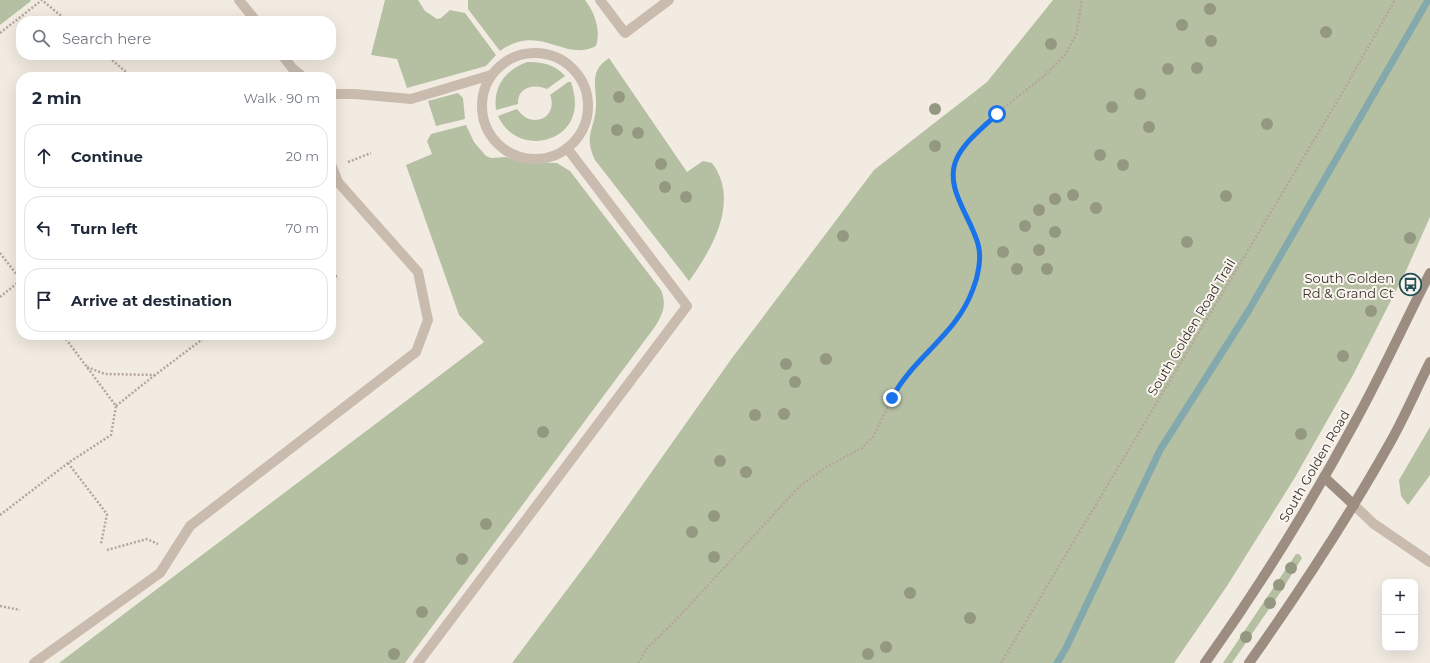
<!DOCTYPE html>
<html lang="en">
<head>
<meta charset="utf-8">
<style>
	:root { --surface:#fff; --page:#f2f2f3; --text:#1f2937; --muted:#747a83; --line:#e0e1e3 }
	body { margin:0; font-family:Montserrat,sans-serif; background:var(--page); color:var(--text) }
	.controls { position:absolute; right:12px; bottom:12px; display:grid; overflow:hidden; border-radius:8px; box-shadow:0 4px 16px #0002 }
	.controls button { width:36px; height:36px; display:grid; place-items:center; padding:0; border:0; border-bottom:1px solid var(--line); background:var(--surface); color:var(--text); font:20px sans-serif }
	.stop { position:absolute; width:12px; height:12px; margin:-9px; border:3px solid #1a73e8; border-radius:50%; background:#fff }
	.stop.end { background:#1a73e8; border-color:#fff; box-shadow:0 1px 4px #0008 }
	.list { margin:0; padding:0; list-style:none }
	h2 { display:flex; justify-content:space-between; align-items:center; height:52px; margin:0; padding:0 16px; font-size:17px }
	h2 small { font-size:13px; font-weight:400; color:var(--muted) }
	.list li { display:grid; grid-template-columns:26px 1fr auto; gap:12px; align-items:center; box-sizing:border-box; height:64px; margin:0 8px 8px; padding:0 8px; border:1px solid var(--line); border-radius:16px }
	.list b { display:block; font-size:15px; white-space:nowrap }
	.list em { font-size:13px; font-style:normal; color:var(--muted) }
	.icon { flex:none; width:22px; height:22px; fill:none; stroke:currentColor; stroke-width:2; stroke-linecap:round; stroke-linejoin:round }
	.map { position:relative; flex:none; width:1430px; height:663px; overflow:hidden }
	.search { position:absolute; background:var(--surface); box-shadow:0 4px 16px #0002; left:16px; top:16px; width:320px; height:44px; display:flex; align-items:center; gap:10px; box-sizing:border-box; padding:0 14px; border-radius:16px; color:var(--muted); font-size:15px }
	.panel { position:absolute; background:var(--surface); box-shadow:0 4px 16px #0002; left:16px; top:72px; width:320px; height:268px; border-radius:16px }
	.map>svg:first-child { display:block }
</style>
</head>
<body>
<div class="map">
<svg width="1430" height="663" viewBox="0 0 1430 663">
	<rect width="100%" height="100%" fill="#f2ebe2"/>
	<g fill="#b5c0a3">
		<polygon points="0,0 30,0 31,1 0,25"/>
		<polygon points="385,0 418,0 425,11 437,19 441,18 450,10 465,13 496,55 486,66 407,88 397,59 371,55"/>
		<path d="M468 0H585C595 13 601 30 596 46 564 63 541 22 500 51L468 9Z"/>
		<polygon points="1053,0 1430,0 1430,217 1406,271 1353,375 1294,479 1227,586 1174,663 512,663 593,555 732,358 874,170 987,82"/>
		<path d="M609 58 687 172 703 161 712 163C740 200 713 248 689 281L595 160C583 134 595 130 596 106 597 86 588 72 609 58Z"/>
		<path d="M527 62C541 62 555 64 565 76L547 89C534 83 517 87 518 104L496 110C493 87 505 70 527 62Z"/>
		<path d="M568 82H571C573 89 575 96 575 103 575 145 516 156 498 116L517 109C520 113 524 117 529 119 546 124 556 109 550 95Z"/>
		<polygon points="458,93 463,98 465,119 436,126 428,101"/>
		<path d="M466 125 474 142 486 156 491 158 506 157 522 162 557 163 570 171 661 290C667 305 663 314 654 328L405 663H59L484 342 459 315 406 165 432 154 427 141 431 134Z"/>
		<polygon points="1430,427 1430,475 1408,505 1401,496 1399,480"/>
		<polygon points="1296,554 1299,554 1302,558 1282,590 1232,663 1223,663"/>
	</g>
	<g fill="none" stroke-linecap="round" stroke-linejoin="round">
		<polyline stroke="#83a9ad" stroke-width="7" points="1057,663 1066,648 1160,450 1249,310 1428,0"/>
		<g stroke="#b5a699" stroke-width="2.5" stroke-dasharray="2 2" stroke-linecap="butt">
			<polyline points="0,33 42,0 67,21"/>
			<polyline points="106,55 132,77"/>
			<polyline points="348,162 371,153"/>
			<polyline points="0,253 21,280"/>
			<polyline points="331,269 338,279"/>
			<polyline points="0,297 21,280"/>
			<polyline points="87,367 105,374 155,375 208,335"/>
			<polyline points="116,406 155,375"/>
			<polyline points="68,463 107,514 101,544"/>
			<polyline points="0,515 68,463 111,435 116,406 63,335"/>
			<polyline points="107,550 147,539 158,544"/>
			<polyline points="0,606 20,610"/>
			<polyline points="638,663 647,648 670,626 801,485 825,468 862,448 873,437 900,382 955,323 967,303 974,288 979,264 979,246 972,226 954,187 953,172 956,160 963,147 997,113 1043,77 1065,55 1076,35 1082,0"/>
			<polyline points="1001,663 1338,100 1395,0"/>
		</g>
		<g stroke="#c9bcaf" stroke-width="10">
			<polyline points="239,0 256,21"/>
			<polyline points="600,0 625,33 669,0"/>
			<circle cx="535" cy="106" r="53"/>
			<polyline points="282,55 293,69 303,77"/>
			<polyline points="331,94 355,94 411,99 491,75"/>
			<polyline points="34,663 160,573 190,526 416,352 428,320 418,272 338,182 331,164"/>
			<polyline points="418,663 687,306 567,148"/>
		</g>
		<polyline stroke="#c9bcaf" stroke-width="10" points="1354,505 1374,524 1430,562"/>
		<g stroke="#9d8c80" stroke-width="10">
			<polyline points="1324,477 1354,505"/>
			<path d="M1205 663C1260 586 1310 505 1355 422 1382 373 1405 322 1430 273"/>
			<path d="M1249 663C1300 591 1348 518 1391 441 1405 416 1417 388 1430 362"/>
		</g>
	</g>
	<g fill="#949881">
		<circle cx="1210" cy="9" r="6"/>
		<circle cx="1182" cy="25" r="6"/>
		<circle cx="1326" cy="32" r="6"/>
		<circle cx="1211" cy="41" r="6"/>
		<circle cx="1051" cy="44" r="6"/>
		<circle cx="1197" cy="68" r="6"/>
		<circle cx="1168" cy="69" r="6"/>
		<circle cx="1140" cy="94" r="6"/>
		<circle cx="619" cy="97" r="6"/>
		<circle cx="1112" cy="107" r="6"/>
		<circle cx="935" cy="109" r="6"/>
		<circle cx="1267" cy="124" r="6"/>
		<circle cx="1149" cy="127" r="6"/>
		<circle cx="617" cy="130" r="6"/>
		<circle cx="638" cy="133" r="6"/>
		<circle cx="935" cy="146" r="6"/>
		<circle cx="1100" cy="155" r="6"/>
		<circle cx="661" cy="164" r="6"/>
		<circle cx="1123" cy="165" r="6"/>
		<circle cx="665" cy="187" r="6"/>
		<circle cx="1073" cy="195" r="6"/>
		<circle cx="1226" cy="196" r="6"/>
		<circle cx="686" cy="197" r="6"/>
		<circle cx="1055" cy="199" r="6"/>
		<circle cx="1096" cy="208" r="6"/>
		<circle cx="1039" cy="210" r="6"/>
		<circle cx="1025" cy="226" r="6"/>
		<circle cx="1055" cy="232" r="6"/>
		<circle cx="843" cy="236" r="6"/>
		<circle cx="1410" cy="238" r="6"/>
		<circle cx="1187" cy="242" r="6"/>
		<circle cx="1039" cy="250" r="6"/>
		<circle cx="1003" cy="252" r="6"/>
		<circle cx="1017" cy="269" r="6"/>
		<circle cx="1047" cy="269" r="6"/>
		<circle cx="1371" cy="311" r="6"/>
		<circle cx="1343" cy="356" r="6"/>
		<circle cx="826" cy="359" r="6"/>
		<circle cx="786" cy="364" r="6"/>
		<circle cx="795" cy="382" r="6"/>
		<circle cx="784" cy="414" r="6"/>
		<circle cx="755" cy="415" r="6"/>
		<circle cx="543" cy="432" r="6"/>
		<circle cx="1301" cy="434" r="6"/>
		<circle cx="720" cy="461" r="6"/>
		<circle cx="746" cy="472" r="6"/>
		<circle cx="714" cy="516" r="6"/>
		<circle cx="486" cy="524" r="6"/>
		<circle cx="692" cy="532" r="6"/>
		<circle cx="714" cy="557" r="6"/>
		<circle cx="462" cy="559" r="6"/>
		<circle cx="1291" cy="568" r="6"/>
		<circle cx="1279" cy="585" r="6"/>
		<circle cx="910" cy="593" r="6"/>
		<circle cx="1270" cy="603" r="6"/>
		<circle cx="422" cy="612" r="6"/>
		<circle cx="970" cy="618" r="6"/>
		<circle cx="1246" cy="637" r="6"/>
		<circle cx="886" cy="647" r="6"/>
		<circle cx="394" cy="654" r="6"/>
		<circle cx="868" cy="654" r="6"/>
	</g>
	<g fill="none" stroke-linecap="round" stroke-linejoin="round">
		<path stroke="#1a73e8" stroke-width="5" d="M892 398C914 356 956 336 973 289 978 277 982 257 978 244 971 217 943 187 957 158 965 141 984 127 997 114"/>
	</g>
	<defs>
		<symbol id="bus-ring" viewBox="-11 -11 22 22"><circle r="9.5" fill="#faf5ef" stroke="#255257" stroke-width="1.5"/><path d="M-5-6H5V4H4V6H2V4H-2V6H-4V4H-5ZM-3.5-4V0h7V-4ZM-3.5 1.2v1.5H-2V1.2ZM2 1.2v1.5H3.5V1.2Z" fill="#255257"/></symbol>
	</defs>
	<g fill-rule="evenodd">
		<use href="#bus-ring" x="1398" y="272" width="25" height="25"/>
	</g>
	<g text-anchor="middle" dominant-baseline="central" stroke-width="4" stroke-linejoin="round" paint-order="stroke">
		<g font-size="13" fill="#39312c" stroke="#faf5ef" text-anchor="end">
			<text x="1394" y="278">South Golden<tspan x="1394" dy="15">Rd &amp; Grand Ct</tspan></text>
		</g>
		<g font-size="13" fill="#39312c" stroke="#faf5ef">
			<text transform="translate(1191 327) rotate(-59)">South Golden Road Trail</text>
			<text transform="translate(1314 466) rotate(-60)">South Golden Road</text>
		</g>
	</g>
</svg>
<div class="controls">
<button>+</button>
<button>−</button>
</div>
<div class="stop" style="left:997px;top:114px"></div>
<div class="stop end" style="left:892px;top:398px"></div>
<div class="search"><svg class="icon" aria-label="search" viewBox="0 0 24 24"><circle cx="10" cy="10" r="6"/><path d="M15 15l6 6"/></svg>Search here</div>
<section class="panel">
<h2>2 min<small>Walk · 90 m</small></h2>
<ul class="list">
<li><svg class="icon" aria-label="ahead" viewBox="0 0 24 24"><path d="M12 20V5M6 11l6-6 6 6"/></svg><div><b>Continue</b></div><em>20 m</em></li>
<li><svg class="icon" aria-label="left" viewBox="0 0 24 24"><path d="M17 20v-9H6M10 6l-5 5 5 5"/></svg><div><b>Turn left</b></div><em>70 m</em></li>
<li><svg class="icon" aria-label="arrive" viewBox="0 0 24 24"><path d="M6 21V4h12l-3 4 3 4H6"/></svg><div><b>Arrive at destination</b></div></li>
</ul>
</section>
</div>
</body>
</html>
